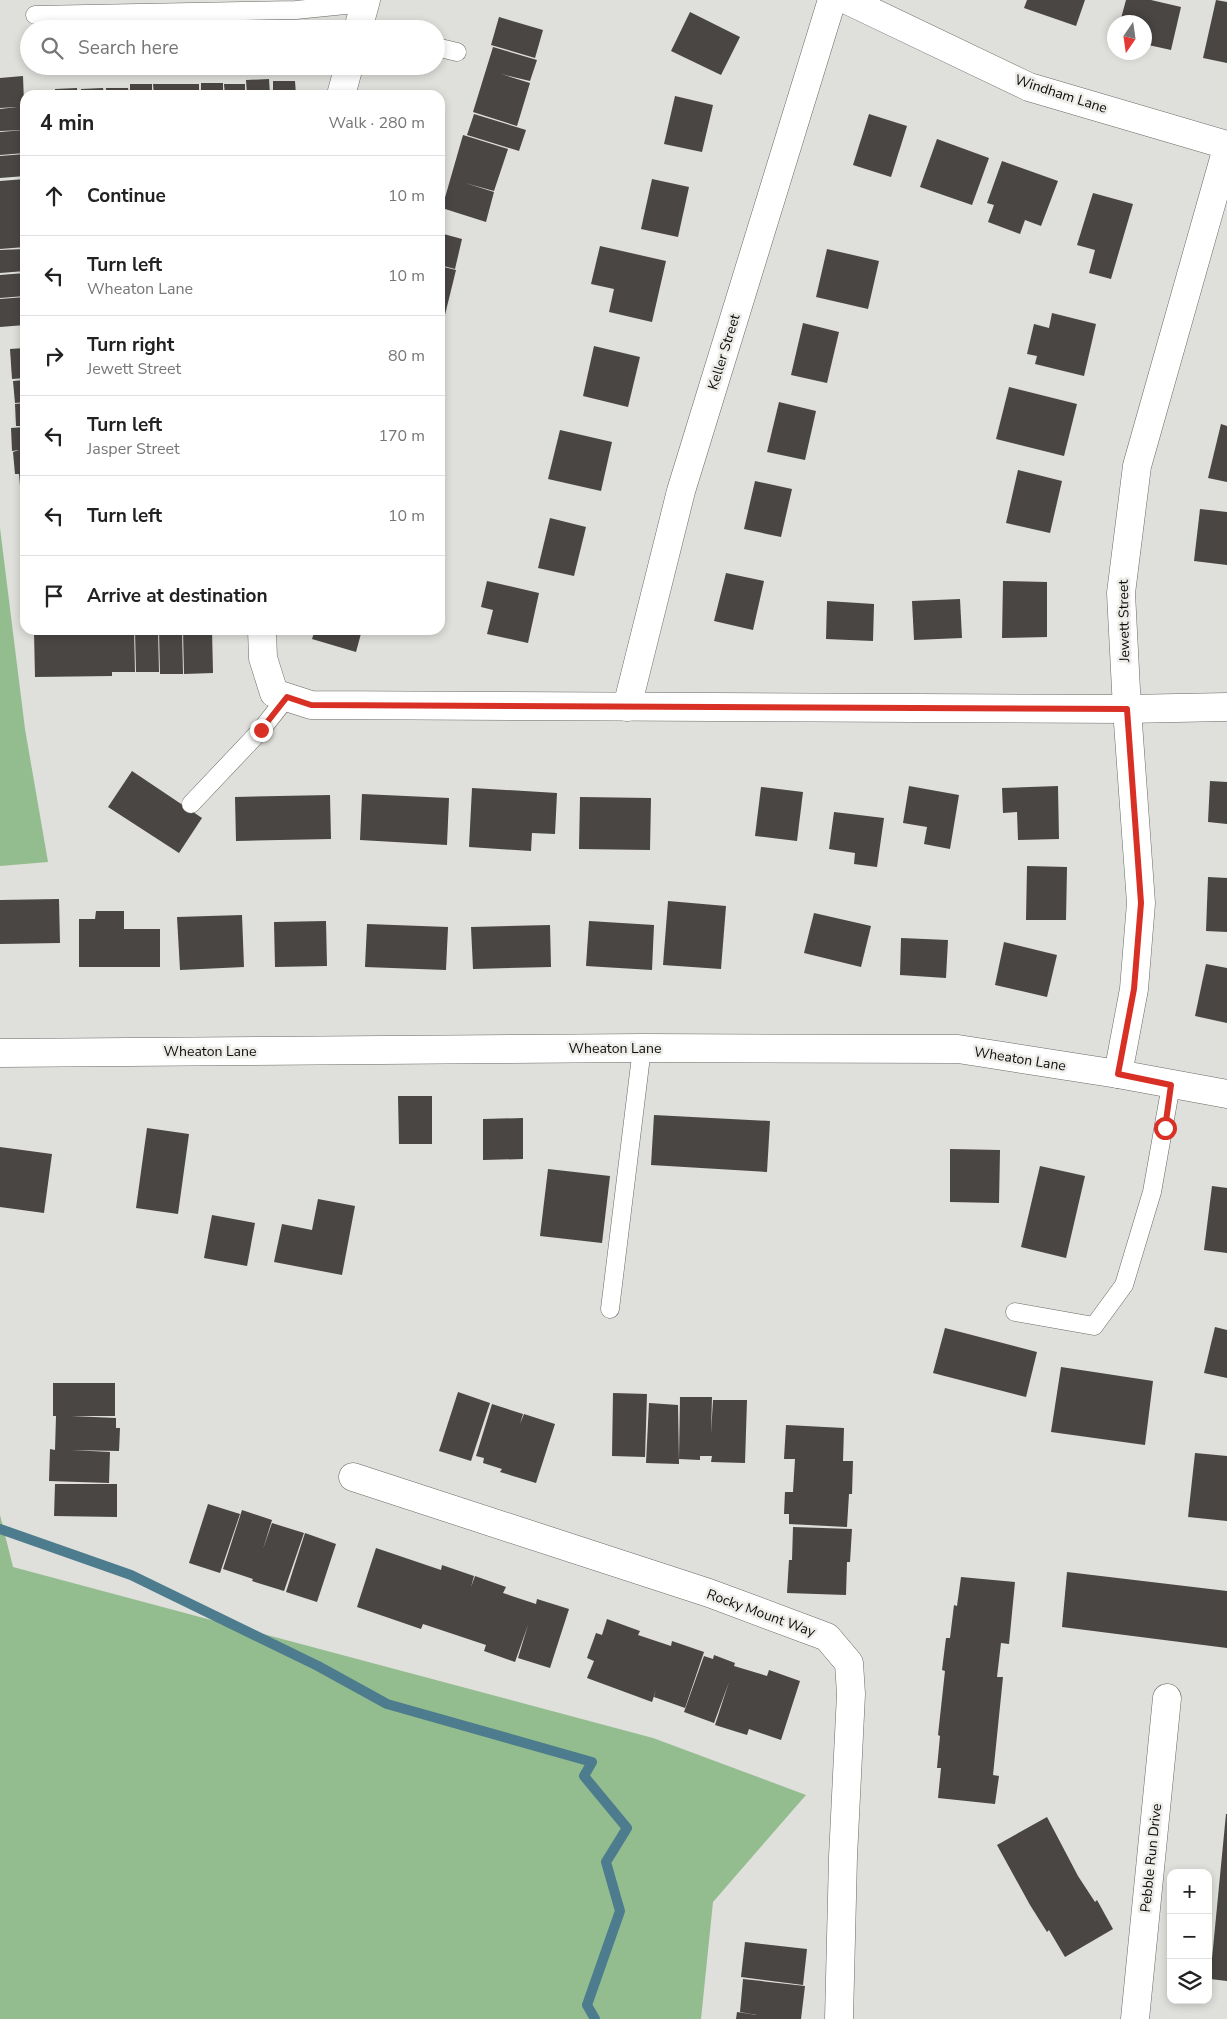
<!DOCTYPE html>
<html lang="en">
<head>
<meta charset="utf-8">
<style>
	:root { --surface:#fff; --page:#f2f2f2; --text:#222; --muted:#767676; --line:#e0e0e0 }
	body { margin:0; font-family:"Nunito Sans",sans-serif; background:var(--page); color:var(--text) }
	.controls { position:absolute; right:15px; bottom:15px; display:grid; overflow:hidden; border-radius:10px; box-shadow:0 2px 8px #0003 }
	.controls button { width:45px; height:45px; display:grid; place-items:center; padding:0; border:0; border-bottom:1px solid var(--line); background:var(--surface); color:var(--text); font:25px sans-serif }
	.compass { position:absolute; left:1107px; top:15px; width:45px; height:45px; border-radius:50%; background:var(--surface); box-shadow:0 2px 8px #0003; rotate:193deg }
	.stop { position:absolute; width:15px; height:15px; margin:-11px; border:4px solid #d93025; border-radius:50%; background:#fff }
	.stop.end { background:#d93025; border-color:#fff; box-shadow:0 1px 5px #0008 }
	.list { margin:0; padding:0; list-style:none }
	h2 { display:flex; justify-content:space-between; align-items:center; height:65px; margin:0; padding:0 20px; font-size:21px }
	h2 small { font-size:16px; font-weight:400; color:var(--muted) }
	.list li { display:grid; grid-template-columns:32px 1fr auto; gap:15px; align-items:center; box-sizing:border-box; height:80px; padding:0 20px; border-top:1px solid var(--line) }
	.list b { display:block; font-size:19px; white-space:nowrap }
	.list p { margin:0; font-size:16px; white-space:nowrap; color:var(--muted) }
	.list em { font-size:16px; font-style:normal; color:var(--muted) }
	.icon { flex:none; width:28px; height:28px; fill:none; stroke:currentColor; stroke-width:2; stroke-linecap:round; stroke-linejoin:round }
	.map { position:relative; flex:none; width:1227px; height:2019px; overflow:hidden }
	.search { position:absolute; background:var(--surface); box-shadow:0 2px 8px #0003; left:20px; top:20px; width:425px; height:55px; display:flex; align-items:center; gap:12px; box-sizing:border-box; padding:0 18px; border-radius:28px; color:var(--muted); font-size:19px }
	.panel { position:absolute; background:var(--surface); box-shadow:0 2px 8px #0003; left:20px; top:90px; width:425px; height:545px; border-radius:15px }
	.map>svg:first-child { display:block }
</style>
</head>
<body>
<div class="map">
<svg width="1227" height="2019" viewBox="0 0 1227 2019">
	<rect width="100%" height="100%" fill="#dfdfdb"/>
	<g fill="#93bd8f">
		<polygon points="0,528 25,729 48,862 0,866"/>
		<polygon points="0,1515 13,1567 653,1738 806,1795 713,1902 701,2019 0,2019"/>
	</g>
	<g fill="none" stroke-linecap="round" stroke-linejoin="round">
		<polyline stroke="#4c7c8d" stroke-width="10" points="0,1529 131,1575 318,1666 387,1704 592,1762 584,1776 627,1828 606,1862 620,1911 587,2005 595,2019"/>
	</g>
	<g fill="#494644">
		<polygon points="1027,0 1085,0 1076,26 1024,8"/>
		<polygon points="1126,0 1151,0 1181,7 1171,50 1144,44 1144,22 1120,22"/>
		<polygon points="1216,0 1227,2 1227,63 1203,58"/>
		<polygon points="690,12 740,37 721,75 671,51"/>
		<polygon points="499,17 543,30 535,58 491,45"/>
		<polygon points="493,47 537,60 530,81 501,74 530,83 517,126 473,112"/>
		<polygon points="23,76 25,130 0,131 0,109 17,107 0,108 0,78"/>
		<polygon points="269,79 270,95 247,95 246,80"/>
		<polygon points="273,81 295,81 296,95 273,95"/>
		<rect x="201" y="83" width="22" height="12"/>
		<rect x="130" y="84" width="22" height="11"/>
		<polygon points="153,84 199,84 199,95 154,95"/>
		<polygon points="224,84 245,84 245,95 225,95"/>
		<polygon points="77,88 77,95 55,95 55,89"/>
		<polygon points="103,88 104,95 81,95 81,89"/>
		<polygon points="106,88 128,88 129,95 106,95"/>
		<polygon points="675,96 713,105 702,152 664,144"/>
		<polygon points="474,114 526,130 519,151 467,135"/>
		<polygon points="869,114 907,126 891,177 853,165"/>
		<polygon points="25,130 25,153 0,155 0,132"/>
		<polygon points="463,135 508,149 494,191 465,183 494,192 486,222 442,208"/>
		<polygon points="937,139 989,158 972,205 920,187"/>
		<polygon points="25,154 25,176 0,178 0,156"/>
		<polygon points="1002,161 1058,181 1041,226 1025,220 1020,234 988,222 994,205 987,203"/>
		<polygon points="25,179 25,247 0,249 0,181"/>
		<polygon points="652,179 689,187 678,237 641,229"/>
		<polygon points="1093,193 1133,204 1111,279 1089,273 1095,250 1077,245"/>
		<polygon points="440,233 462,239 455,269 440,265"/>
		<polygon points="600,246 666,261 652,322 609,312 614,289 591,284"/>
		<polygon points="25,249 25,271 0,273 0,250"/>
		<polygon points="827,249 879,261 868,309 816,297"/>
		<polygon points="440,266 456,270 441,331 440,331"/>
		<polygon points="25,273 25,296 0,298 0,275"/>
		<polygon points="25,297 25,325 0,327 0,299"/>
		<polygon points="1052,313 1096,324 1084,376 1035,364 1037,356 1027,354 1034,324 1049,328"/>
		<polygon points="803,323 839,332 827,383 791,375"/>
		<polygon points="594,346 640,357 628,407 583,396"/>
		<polygon points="25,348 25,378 12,379 10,349"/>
		<polygon points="25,380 25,402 15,403 13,381"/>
		<polygon points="1009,387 1077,404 1064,456 996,439"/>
		<polygon points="779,402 816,411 805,460 767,452"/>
		<polygon points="25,403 25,426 16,426 15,404"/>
		<polygon points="1221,424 1227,426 1227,482 1208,478"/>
		<polygon points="25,427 25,496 21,497 19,474 15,474 13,452 19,450 12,451 11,428"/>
		<polygon points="560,430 612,442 601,491 548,479"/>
		<polygon points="1018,470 1062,481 1050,533 1006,523"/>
		<polygon points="755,481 792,489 781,537 744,529"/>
		<polygon points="25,497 25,516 24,517 22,498"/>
		<polygon points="1200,509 1227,512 1227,565 1194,561"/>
		<polygon points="550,518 586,527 574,576 538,568"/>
		<polygon points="25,520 25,566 23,566 20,521"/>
		<polygon points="726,573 764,581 753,630 714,621"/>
		<polygon points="487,581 539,593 528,643 487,634 493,610 481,607"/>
		<polygon points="1003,581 1047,582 1047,637 1002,638"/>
		<polygon points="960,599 962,638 914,640 912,601"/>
		<polygon points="827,601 874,604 873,641 826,639"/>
		<polygon points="134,630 135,672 112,672 112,676 35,677 34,632"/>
		<polygon points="135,630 158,630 159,672 136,672"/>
		<polygon points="159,630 182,630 183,674 160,674"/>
		<polygon points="183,630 212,630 213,673 184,674"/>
		<polygon points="315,630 362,630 356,652 312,639"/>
		<polygon points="132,771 202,818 179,853 108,807"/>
		<polygon points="1210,781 1227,782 1227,824 1208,822"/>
		<polygon points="909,786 959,795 950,849 924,844 927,827 903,823"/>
		<polygon points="1058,786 1059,839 1018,840 1017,812 1003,813 1002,788"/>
		<polygon points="761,787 803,792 797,841 755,836"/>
		<polygon points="472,788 557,793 555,834 532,833 531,851 469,847"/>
		<polygon points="362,794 449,798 447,845 360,840"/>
		<polygon points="330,795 331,839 236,841 235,797"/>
		<polygon points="580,797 651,798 650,850 579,849"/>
		<polygon points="834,812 884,818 877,867 854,864 855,853 829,849"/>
		<polygon points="1027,866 1067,867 1066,920 1026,920"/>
		<polygon points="1208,877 1227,878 1227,932 1206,931"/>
		<polygon points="59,899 60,943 0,944 0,900"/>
		<polygon points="668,901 726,906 721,969 663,965"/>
		<polygon points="96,911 124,911 124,929 160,929 160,967 79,967 79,919 95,919"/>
		<polygon points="814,913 871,926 861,967 804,953"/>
		<polygon points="242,915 244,967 180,970 177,917"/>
		<polygon points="326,921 327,966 275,967 274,922"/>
		<polygon points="589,921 654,925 652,970 586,966"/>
		<polygon points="367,924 448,927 446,970 365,967"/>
		<polygon points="550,925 551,967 473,969 471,927"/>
		<polygon points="901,938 948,940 946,978 900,975"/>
		<polygon points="1004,942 1057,955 1047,997 995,985"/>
		<polygon points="1206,964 1227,968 1227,1023 1195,1016"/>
		<polygon points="398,1096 432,1096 432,1144 399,1144"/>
		<polygon points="654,1115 770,1121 767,1172 651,1165"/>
		<polygon points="523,1118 523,1159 483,1160 483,1119"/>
		<polygon points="147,1128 189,1134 178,1214 136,1208"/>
		<polygon points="0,1147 52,1154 44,1213 0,1207"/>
		<polygon points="950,1149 1000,1150 999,1203 950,1202"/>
		<polygon points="1040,1166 1085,1176 1066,1258 1021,1247"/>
		<polygon points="548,1169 610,1176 602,1243 540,1236"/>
		<polygon points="1212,1186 1227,1188 1227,1253 1204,1250"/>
		<polygon points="318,1199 355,1206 342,1275 274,1262 282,1224 312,1230"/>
		<polygon points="212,1215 255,1223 247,1266 204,1258"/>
		<polygon points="1215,1327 1227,1330 1227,1378 1204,1373"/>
		<polygon points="945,1328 1037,1352 1026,1397 933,1373"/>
		<polygon points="1061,1367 1153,1381 1145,1445 1051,1432"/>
		<polygon points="53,1383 115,1383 115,1416 71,1416 116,1418 116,1428 120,1428 119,1451 71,1450 110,1452 109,1483 49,1481 50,1449 55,1450 56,1416 53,1416"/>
		<polygon points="458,1392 490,1403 471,1461 439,1451"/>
		<polygon points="613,1393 647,1394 645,1457 612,1456"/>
		<polygon points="680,1397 712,1397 711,1434 713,1400 747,1400 745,1463 711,1462 712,1456 700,1456 700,1460 679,1459"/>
		<polygon points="649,1403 678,1405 679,1464 646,1463"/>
		<polygon points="492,1404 523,1414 520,1424 524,1414 555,1424 536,1483 500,1472 502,1469 483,1463 484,1458 476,1456"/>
		<polygon points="786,1425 844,1428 843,1461 853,1461 852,1494 849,1494 847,1527 789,1524 789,1514 784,1514 785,1492 793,1492 795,1459 784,1459"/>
		<polygon points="1195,1453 1227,1456 1227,1521 1188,1517"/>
		<polygon points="55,1484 117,1484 117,1517 54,1516"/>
		<polygon points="208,1504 240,1514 220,1573 189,1563"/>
		<polygon points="242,1510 272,1520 263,1549 272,1523 304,1533 284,1591 252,1581 253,1579 223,1569"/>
		<polygon points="793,1527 852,1529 850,1562 847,1562 846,1595 787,1593 789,1560 792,1560"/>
		<polygon points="305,1533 336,1544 317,1602 286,1592"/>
		<polygon points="376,1548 441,1570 442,1565 474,1576 471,1587 475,1576 506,1587 503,1593 536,1604 537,1599 569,1609 550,1668 518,1658 528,1625 515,1662 484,1651 486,1645 423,1624 421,1629 357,1607"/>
		<polygon points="1067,1572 1227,1591 1227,1648 1062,1627"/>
		<polygon points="961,1577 1015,1582 1009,1644 1001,1643 997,1677 1003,1677 993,1775 999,1776 995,1804 938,1798 941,1768 937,1768 940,1736 938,1735 945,1671 942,1670 946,1638 950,1638 954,1605 957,1606"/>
		<polygon points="607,1619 640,1631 638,1635 671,1646 672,1641 704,1652 685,1708 654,1697 656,1690 652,1702 587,1678 594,1661 587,1658 596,1633 602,1635"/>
		<polygon points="714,1655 735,1663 734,1666 767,1676 769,1670 800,1681 781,1740 749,1729 747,1735 715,1725 729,1682 714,1723 684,1712 704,1656 713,1659"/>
		<polygon points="1226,1814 1227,1814 1227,1981 1210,1979"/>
		<polygon points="1047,1817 1078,1876 1095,1902 1097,1900 1113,1929 1065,1957 1049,1930 1047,1932 1030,1905 997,1845"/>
		<polygon points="745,1942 807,1949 803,1985 741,1977"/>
		<polygon points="743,1979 805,1986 801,2019 736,2019 737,2012 757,2015 740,2012"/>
	</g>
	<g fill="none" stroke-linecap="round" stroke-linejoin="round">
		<defs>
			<g id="service">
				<polyline points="35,15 296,10 365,3"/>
				<polyline points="436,47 457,52"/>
				<polyline points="191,804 261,730 287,697"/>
				<polyline points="610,1309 642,1048"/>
				<polyline points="1015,1312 1094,1326 1124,1285 1152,1192 1171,1085"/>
			</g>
			<g id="minor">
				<polyline points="847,0 1029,87 1227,145"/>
				<polyline points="358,29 366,0"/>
				<polyline points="341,95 349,66"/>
				<polyline points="262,630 263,658 274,693 311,705 1127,709 1227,707"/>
				<polyline points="627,707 681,491 832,0"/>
				<polyline points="0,1053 642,1048 958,1049 1118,1074 1227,1094"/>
				<polyline points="1118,1074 1134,989 1141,903 1127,709 1121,593 1137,466 1227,148"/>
				<polyline points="353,1477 709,1593 827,1637 849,1663 851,1694 843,1857 839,2019"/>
				<polyline points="1135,2019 1167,1698"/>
			</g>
		</defs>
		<use href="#service" stroke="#696966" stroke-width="19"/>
		<use href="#minor" stroke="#696966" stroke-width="29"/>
		<use href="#service" stroke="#fff" stroke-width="18"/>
		<use href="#minor" stroke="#fff" stroke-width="28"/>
	</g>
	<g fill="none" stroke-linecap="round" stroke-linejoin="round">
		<polyline stroke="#d93025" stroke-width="6" points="261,730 287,697 311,705 1127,709 1141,903 1134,989 1118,1074 1171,1085 1165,1128"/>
	</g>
	<g text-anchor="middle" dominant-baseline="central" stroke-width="5" stroke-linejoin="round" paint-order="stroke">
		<g font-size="14" fill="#0d0d0c" stroke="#edece8">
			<text transform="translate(1061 94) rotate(18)">Windham Lane</text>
			<text transform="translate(724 352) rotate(-73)">Keller Street</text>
			<text transform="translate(1124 621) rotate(-91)">Jewett Street</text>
			<text x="615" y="1048">Wheaton Lane</text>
			<text x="210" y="1051">Wheaton Lane</text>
			<text transform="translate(1020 1059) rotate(9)">Wheaton Lane</text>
			<text transform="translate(761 1613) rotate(20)">Rocky Mount Way</text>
			<text transform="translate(1151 1858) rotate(-84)">Pebble Run Drive</text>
		</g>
	</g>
</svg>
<div class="controls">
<button>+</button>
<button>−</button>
<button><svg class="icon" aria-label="layers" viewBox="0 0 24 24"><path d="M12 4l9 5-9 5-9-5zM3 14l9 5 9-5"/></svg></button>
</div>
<svg class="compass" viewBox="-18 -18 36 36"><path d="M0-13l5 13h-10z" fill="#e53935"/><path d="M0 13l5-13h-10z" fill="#767676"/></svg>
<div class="stop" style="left:1165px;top:1128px"></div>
<div class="stop end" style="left:261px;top:730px"></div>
<div class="search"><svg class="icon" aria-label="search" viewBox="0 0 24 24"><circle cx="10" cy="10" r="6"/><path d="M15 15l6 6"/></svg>Search here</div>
<section class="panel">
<h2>4 min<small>Walk · 280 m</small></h2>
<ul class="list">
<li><svg class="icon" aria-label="ahead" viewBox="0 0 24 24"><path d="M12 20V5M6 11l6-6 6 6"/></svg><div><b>Continue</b></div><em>10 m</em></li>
<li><svg class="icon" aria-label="left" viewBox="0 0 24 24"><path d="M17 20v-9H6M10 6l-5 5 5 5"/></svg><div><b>Turn left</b><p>Wheaton Lane</p></div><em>10 m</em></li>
<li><svg class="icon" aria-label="right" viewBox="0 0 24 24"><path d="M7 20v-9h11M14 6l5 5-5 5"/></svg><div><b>Turn right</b><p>Jewett Street</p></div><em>80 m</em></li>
<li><svg class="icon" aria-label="left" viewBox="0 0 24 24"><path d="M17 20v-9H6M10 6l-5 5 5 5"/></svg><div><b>Turn left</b><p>Jasper Street</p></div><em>170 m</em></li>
<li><svg class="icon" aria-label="left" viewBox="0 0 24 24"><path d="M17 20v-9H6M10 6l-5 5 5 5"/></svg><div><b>Turn left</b></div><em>10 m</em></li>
<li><svg class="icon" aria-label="arrive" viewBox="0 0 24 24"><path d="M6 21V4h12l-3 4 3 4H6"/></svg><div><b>Arrive at destination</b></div></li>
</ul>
</section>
</div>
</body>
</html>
